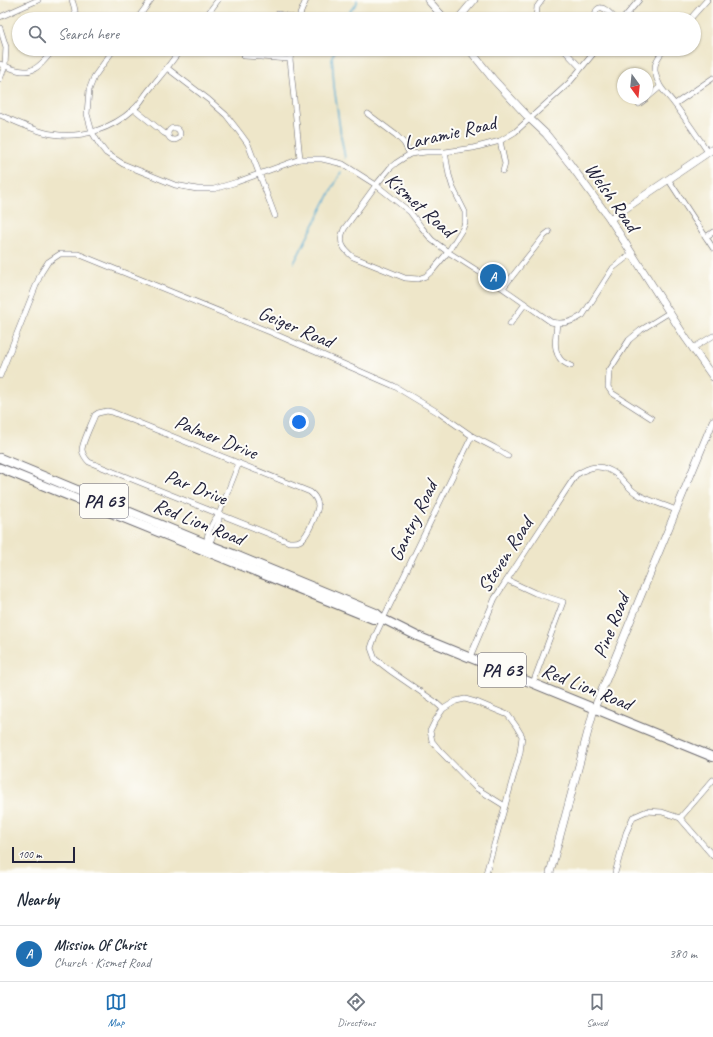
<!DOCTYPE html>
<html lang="en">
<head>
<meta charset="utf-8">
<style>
	:root { --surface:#fff; --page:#f6f6f7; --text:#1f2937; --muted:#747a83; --line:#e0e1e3; --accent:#1f6fb2 }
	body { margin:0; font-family:Caveat,sans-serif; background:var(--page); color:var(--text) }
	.compass { position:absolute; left:617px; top:68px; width:36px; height:36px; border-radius:50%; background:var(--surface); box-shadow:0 1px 3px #0004; rotate:165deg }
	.scale { position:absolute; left:12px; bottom:10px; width:63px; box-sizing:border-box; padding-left:4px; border:2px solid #22223b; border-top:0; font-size:11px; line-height:14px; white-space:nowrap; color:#22223b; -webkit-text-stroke:3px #fdfcf7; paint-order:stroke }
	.you { position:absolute; left:299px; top:422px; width:14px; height:14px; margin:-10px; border:3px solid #fff; border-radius:50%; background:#1a73e8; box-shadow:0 0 0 6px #1a73e833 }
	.badge { display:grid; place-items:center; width:26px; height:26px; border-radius:50%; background:var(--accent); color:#fff; font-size:13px; font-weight:700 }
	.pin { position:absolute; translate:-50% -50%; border:2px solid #fff; box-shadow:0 1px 4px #0006 }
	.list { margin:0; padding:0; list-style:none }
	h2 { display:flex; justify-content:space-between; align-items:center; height:52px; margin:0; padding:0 16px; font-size:17px }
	h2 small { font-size:13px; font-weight:400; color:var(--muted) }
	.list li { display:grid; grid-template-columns:26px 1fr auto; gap:12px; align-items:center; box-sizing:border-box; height:56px; padding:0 16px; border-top:1px solid var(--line) }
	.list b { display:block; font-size:15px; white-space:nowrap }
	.list p { margin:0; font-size:13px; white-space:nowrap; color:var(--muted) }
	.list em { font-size:13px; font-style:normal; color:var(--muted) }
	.icon { flex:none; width:22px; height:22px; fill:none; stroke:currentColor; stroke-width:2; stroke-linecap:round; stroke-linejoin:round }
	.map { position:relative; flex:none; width:713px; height:873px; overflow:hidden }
	.search { position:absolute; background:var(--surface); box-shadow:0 1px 3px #0004; left:12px; right:12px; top:12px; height:44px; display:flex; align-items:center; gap:10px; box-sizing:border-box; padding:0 14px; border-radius:22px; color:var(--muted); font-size:15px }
	.sheet { height:108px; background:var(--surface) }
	nav { display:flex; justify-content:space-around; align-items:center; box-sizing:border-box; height:56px; border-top:1px solid var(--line); background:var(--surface); font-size:11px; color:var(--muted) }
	nav a { display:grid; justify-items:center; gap:2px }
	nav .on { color:var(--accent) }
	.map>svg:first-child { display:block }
</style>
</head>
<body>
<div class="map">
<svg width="713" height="873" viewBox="0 0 713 873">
	<rect width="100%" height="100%" fill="#fdfcf7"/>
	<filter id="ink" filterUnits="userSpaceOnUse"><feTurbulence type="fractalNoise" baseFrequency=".025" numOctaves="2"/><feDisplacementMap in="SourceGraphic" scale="8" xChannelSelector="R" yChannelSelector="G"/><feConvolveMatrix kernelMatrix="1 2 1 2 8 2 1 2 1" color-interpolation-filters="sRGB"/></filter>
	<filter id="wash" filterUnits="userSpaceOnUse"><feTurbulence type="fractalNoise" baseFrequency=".012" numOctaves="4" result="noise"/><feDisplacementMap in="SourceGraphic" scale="16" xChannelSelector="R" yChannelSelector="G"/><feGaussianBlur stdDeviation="0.9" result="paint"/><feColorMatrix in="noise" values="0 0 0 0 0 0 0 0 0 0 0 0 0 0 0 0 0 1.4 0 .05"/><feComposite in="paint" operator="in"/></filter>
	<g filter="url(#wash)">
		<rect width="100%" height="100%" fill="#eee6c9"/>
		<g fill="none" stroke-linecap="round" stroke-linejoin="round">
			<g stroke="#56aad1" stroke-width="1.5">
				<polyline points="347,19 350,11 357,3 357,0"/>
				<polyline points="336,49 332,57 334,86 341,136 345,158"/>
				<polyline points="294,263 341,172"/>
			</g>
		</g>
	</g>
	<g filter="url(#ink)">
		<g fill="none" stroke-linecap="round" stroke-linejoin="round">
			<defs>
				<g id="street">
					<path d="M72 0C74 6 77 13 74 19"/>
					<polyline points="278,14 298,19"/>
					<polyline points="0,17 38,0"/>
					<polyline points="137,19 151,0"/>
					<polyline points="204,19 218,0"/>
					<polyline points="298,19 306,0"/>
					<polyline points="536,19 537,7 542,0"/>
					<path d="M601 19C599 18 597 16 596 14 595 10 599 7 602 8 607 9 612 16 616 19"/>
					<polyline points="623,19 639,0"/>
					<polyline points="690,19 707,0"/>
					<polyline points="0,28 6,47 5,66 0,79"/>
					<path d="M114 49 94 77 89 90 87 114 92 132 99 144 106 153 123 164 175 185 197 189H214L237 182 300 159H322L343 164 376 185 410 212 422 228 432 240 448 252 481 273 551 322C563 325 573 322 583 315L613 268 631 254"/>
					<polyline points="292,49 290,59 300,159"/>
					<polyline points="563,49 581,68"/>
					<path d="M665 49C659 55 654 62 655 71 658 89 667 93 676 106 687 121 698 137 708 152"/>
					<polyline points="244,56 290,59"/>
					<path d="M0 64C29 76 34 74 54 49"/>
					<polyline points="167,68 209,100 226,115 240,133 248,144 275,216"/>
					<polyline points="647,98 660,87"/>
					<polyline points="639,104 647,98"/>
					<polyline points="675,104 713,78"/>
					<polyline points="134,109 164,133 168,135"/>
					<polyline points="368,114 396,135 404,143 410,154"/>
					<path d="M0 115C17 122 34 131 52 134 81 139 112 129 134 109 140 104 144 96 149 90 160 77 171 63 181 49"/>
					<circle cx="174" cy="134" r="6"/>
					<polyline points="500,141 505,164 503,171"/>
					<path d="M445 152 449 175 453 188 465 212V222L463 228 448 252 433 270 426 276 418 279 405 278 353 257C343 249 338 242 344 229L376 185 390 168 396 163 410 154 426 152H445L473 148 500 141 515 132 569 83 597 49"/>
					<polyline points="668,179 713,248"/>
					<polyline points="706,237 713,232"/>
					<polyline points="503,288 545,235 549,232"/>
					<path d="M557 323C556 336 552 351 562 361 565 363 568 365 571 366"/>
					<polyline points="510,324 525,304"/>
					<polyline points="693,348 713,336"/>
					<polyline points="0,376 41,273 48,262 60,254 78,254 270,332 394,386 439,413 472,436 495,448 508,456"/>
					<path d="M107 411 112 412 310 492C314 495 317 499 318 505 318 512 307 537 301 540 297 543 293 542 289 542L89 462C86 459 83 455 82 450 82 443 92 423 95 415L98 413Z"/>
					<polyline points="651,418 612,393 608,387 609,371 629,340 641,330 670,312"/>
					<polyline points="472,436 383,619 375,636 371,648 375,659 392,672 434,701 443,709 456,701 465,699 479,703 508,715 516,726 522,736 520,753 486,873"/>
					<path d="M207 544C206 534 212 522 219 514L239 463"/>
					<polyline points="206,545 211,540 219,521 219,514"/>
					<polyline points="507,580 535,593 563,602 533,683"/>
					<path d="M470 657 495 598 576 475C590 466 601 463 616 474 624 480 629 490 639 495 650 501 664 505 676 510"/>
					<polyline points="443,709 435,721 430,731 432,741 440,751 476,788 505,806"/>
					<polyline points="680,818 713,856"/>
					<polyline points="615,873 626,833 633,817 647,811 662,812 680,818 713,780"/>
				</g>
				<g id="secondary">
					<polyline points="428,0 445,19"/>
					<polyline points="458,19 474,0"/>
					<polyline points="469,49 493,79 530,119 546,134 570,164 610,219 685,337 713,377"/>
					<polyline points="610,219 713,149"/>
					<polyline points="550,873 594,709 713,421"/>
				</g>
				<g id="primary">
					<polyline points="0,458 207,544 233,554 376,613 383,619 417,636 713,757"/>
					<polyline points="0,468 373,619 383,619"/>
				</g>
			</defs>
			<use href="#street" stroke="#69676d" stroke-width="6"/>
			<use href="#secondary" stroke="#69676d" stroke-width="8"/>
			<use href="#primary" stroke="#69676d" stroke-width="10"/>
			<use href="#street" stroke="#fff" stroke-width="5"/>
			<use href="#secondary" stroke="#fff" stroke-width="7"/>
			<use href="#primary" stroke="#fff" stroke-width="8"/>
		</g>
	</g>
	<g text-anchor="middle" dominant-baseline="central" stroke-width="4" stroke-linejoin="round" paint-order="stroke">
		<g fill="#fdfcf7" stroke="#646373" stroke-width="1">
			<rect x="80" y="484" width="48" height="34" rx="3"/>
			<rect x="478" y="653" width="48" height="34" rx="3"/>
		</g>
		<g font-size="19" font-weight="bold" fill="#22223b">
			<text x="104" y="501">PA 63</text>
			<text x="502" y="670">PA 63</text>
		</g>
		<g font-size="20" fill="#22223b" stroke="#fdfcf7">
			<text transform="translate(450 133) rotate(-13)">Laramie Road</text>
			<text transform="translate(612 197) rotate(55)">Welsh Road</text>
			<text transform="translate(420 205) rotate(42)">Kismet Road</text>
			<text transform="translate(296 327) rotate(23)">Geiger Road</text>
			<text transform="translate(216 437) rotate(22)">Palmer Drive</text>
			<text transform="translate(196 487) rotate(22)">Par Drive</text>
			<text transform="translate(413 521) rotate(-64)">Gantry Road</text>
			<text transform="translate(199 522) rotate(22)">Red Lion Road</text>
			<text transform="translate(505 555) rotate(-57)">Steven Road</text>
			<text transform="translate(611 626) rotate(-68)">Pine Road</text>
			<text transform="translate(587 687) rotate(22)">Red Lion Road</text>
		</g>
	</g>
</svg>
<svg class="compass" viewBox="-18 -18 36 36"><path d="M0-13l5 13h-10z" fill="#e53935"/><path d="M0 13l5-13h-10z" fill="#747a83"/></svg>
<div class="scale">100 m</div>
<div class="you"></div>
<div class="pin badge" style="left:493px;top:277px">A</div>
<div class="search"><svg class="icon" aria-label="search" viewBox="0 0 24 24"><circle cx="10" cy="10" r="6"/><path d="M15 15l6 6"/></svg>Search here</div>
</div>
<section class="sheet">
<h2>Nearby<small></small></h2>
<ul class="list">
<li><span class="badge">A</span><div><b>Mission Of Christ</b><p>Church · Kismet Road</p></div><em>380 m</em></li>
</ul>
</section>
<nav>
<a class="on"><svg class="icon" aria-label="map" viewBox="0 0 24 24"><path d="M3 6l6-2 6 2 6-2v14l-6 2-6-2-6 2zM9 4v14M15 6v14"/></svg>Map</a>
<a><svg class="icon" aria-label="directions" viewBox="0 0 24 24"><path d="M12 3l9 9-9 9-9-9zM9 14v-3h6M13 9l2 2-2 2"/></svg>Directions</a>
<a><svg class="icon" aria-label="saved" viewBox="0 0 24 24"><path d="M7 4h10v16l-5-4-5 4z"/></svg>Saved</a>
</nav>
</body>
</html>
